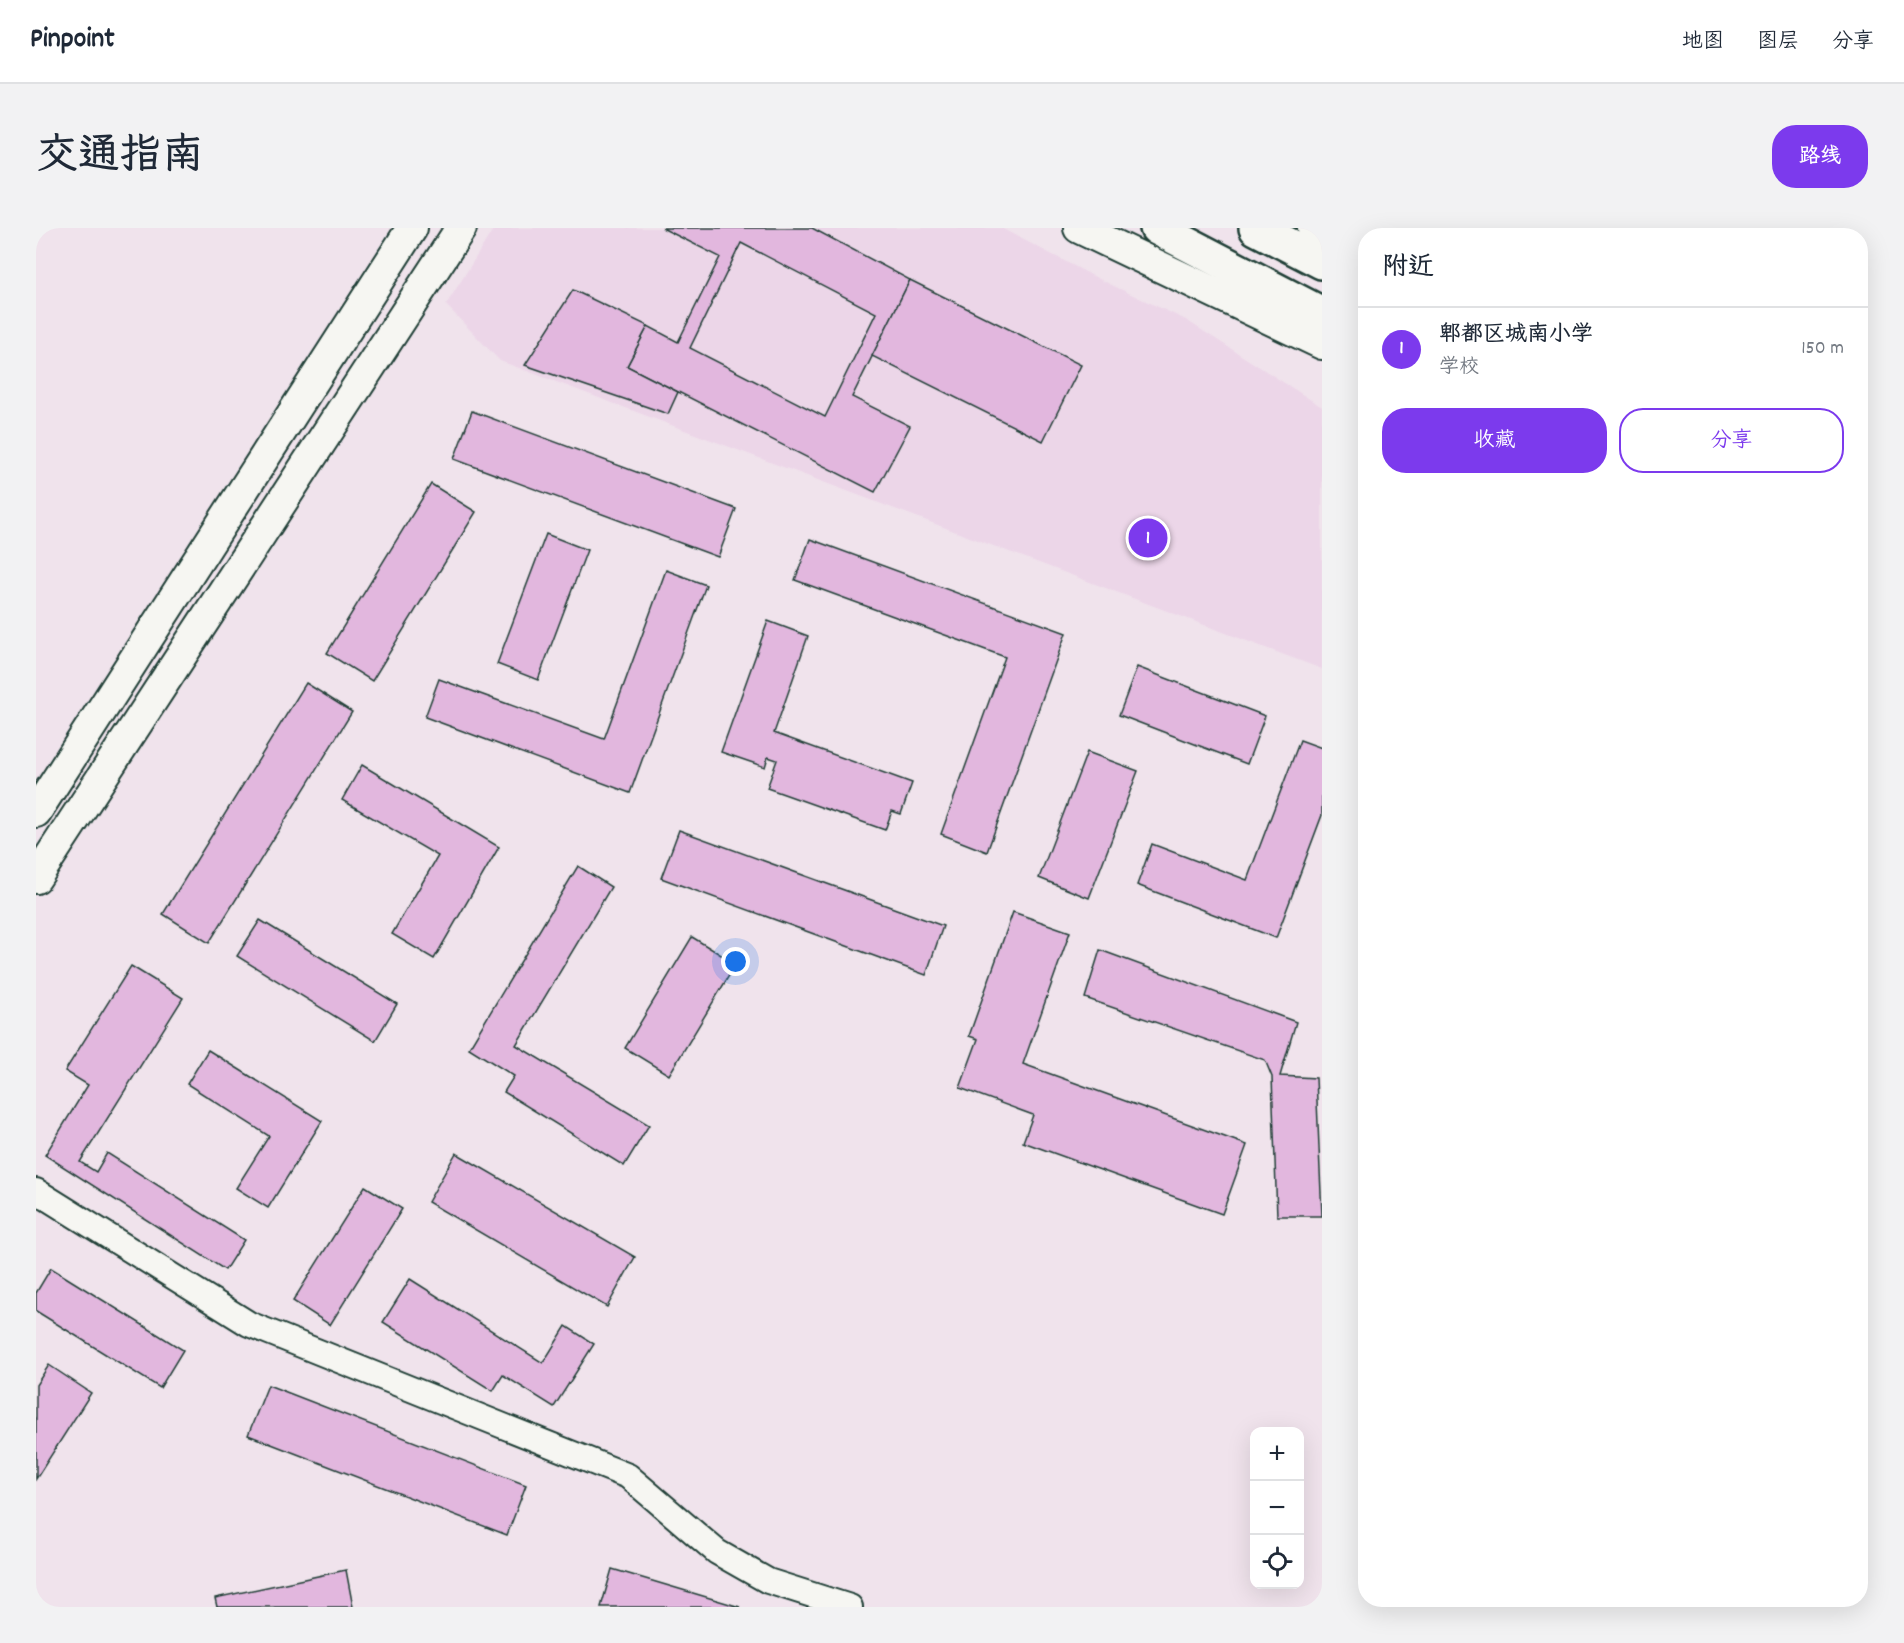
<!DOCTYPE html>
<html lang="zh">
<head>
<meta charset="utf-8">
<style>
	:root { --surface:#fff; --page:#f2f2f3; --text:#1f2937; --muted:#747a83; --line:#e0e1e3; --accent:#7c3aed }
	body { margin:0; font-family:Dekko,"LXGW WenKai TC",sans-serif; background:var(--page); color:var(--text) }
	.controls { position:absolute; right:18px; bottom:18px; display:grid; overflow:hidden; border-radius:12px; box-shadow:0 6px 24px #0002 }
	.controls button { width:54px; height:54px; display:grid; place-items:center; padding:0; border:0; border-bottom:2px solid var(--line); background:var(--surface); color:var(--text); font:30px sans-serif }
	.you { position:absolute; left:700px; top:734px; width:21px; height:21px; margin:-15px; border:4px solid #fff; border-radius:50%; background:#1a73e8; box-shadow:0 0 0 9px #1a73e833 }
	.badge { display:grid; place-items:center; width:39px; height:39px; border-radius:50%; background:var(--accent); color:#fff; font-size:20px; font-weight:700 }
	.pin { position:absolute; translate:-50% -50%; border:3px solid #fff; box-shadow:0 2px 6px #0006 }
	.list { margin:0; padding:0; list-style:none }
	h2 { display:flex; justify-content:space-between; align-items:center; height:78px; margin:0; padding:0 24px; font-size:26px }
	h2 small { font-size:20px; font-weight:400; color:var(--muted) }
	.list li { display:grid; grid-template-columns:39px 1fr auto; gap:18px; align-items:center; box-sizing:border-box; height:84px; padding:0 24px; border-top:2px solid var(--line) }
	.list b { display:block; font-size:22px; white-space:nowrap }
	.list p { margin:0; font-size:20px; white-space:nowrap; color:var(--muted) }
	.list em { font-size:20px; font-style:normal; color:var(--muted) }
	.actions { display:flex; gap:12px; padding:18px 24px }
	.actions a { flex:1; padding:14px 0; border:2px solid var(--accent); border-radius:24px; text-align:center; font-size:21px; color:var(--accent) }
	.actions .main { background:var(--accent); color:#fff }
	.icon { flex:none; width:33px; height:33px; fill:none; stroke:currentColor; stroke-width:2; stroke-linecap:round; stroke-linejoin:round }
	.map { position:relative; flex:none; width:1286px; height:1379px; overflow:hidden; border-radius:24px }
	header { display:flex; align-items:center; gap:36px; box-sizing:border-box; height:84px; padding:0 30px; background:var(--surface); border-bottom:2px solid var(--line) }
	header strong { font-size:28px }
	nav { display:flex; gap:33px; margin-inline-start:auto; font-size:21px }
	.intro { display:flex; align-items:center; justify-content:space-between; box-sizing:border-box; height:144px; padding:0 36px }
	h1 { margin:0; font-size:42px }
	.button { padding:15px 27px; border-radius:24px; background:var(--accent); color:#fff; font-size:21px; font-weight:700 }
	main { display:flex; gap:36px; padding:0 36px }
	aside { flex:1; background:var(--surface); border-radius:24px; box-shadow:0 6px 24px #0002 }
	.map>svg:first-child { display:block }
</style>
</head>
<body>
<header>
<strong>Pinpoint</strong>
<nav><a>地图</a><a>图层</a><a>分享</a></nav>
</header>
<div class="intro"><h1>交通指南</h1><a class="button">路线</a></div>
<main>
<div class="map">
<svg width="1286" height="1379" viewBox="0 0 1286 1379">
	<rect width="100%" height="100%" fill="#f0e3ec"/>
	<filter id="ink" filterUnits="userSpaceOnUse"><feTurbulence type="fractalNoise" baseFrequency=".0167" numOctaves="2"/><feDisplacementMap in="SourceGraphic" scale="12" xChannelSelector="R" yChannelSelector="G"/><feConvolveMatrix kernelMatrix="1 2 1 2 8 2 1 2 1" color-interpolation-filters="sRGB"/></filter>
	<g filter="url(#ink)">
		<polygon fill="#ecd6e8" points="458,0 965,0 1063,51 1150,92 1286,179 1286,441 464,133 410,77"/>
		<g fill="#e2b7de" stroke="#1f3d34" stroke-width="1.5" fill-rule="evenodd">
			<path d="M626 0H776L874 52 816 169 874 198 839 264 591 138 612 98 642 114 684 29ZM705 15 840 85 789 189 654 120Z"/>
			<polygon points="874,52 1045,137 1007,213 836,128"/>
			<polygon points="537,62 612,98 591,138 642,164 632,186 489,137"/>
			<polygon points="436,183 700,281 682,329 418,231"/>
			<polygon points="395,256 440,284 336,453 291,425"/>
			<polygon points="510,306 551,322 502,452 461,436"/>
			<polygon points="774,311 1030,405 951,624 905,606 969,429 759,352"/>
			<polygon points="630,342 670,357 594,565 389,489 403,451 568,511"/>
			<polygon points="732,393 772,408 738,505 876,555 865,586 856,583 849,602 731,560 741,532 732,529 729,539 685,524"/>
			<polygon points="1101,439 1229,488 1211,536 1083,487"/>
			<polygon points="270,455 316,484 173,715 127,686"/>
			<polygon points="1264,512 1286,520 1286,587 1240,710 1101,657 1116,616 1211,652"/>
			<polygon points="1051,524 1102,543 1053,670 1003,650"/>
			<polygon points="326,537 463,619 398,731 356,706 402,628 306,572"/>
			<polygon points="643,602 907,698 890,747 625,650"/>
			<polygon points="542,638 575,659 480,817 613,897 588,938 468,864 478,848 433,820"/>
			<polygon points="977,684 1034,704 987,836 1211,917 1186,986 987,914 997,887 924,860 942,811 933,808"/>
			<polygon points="224,692 361,776 339,813 201,728"/>
			<polygon points="656,709 700,736 633,847 589,820"/>
			<polygon points="1064,722 1260,794 1244,848 1280,850 1286,988 1241,988 1236,849 1229,832 1049,770"/>
			<polygon points="95,738 147,770 44,934 60,944 71,925 208,1012 189,1042 9,927 52,857 29,843"/>
			<polygon points="172,822 286,893 232,980 200,960 233,908 151,856"/>
			<polygon points="420,925 599,1029 571,1079 392,974"/>
			<polygon points="329,958 366,981 294,1097 257,1073"/>
			<polygon points="15,1040 147,1122 124,1160 0,1083 0,1065"/>
			<polygon points="374,1051 507,1135 530,1098 558,1116 518,1179 467,1147 457,1163 347,1094"/>
			<polygon points="13,1137 55,1165 0,1251 0,1157"/>
			<polygon points="232,1157 490,1257 471,1307 212,1207"/>
			<polygon points="576,1341 704,1379 565,1379"/>
			<polygon points="310,1342 317,1379 181,1379 179,1370"/>
		</g>
		<g fill="none" stroke-linecap="round" stroke-linejoin="round">
			<defs>
				<polyline id="minor" points="0,963 213,1096 592,1248 681,1324 732,1353 814,1379"/>
				<g id="tertiary">
					<polyline points="1043,0 1286,116"/>
					<polyline points="1277,0 1286,6"/>
					<polyline points="0,584 376,0"/>
					<polyline points="0,650 425,0"/>
				</g>
				<g id="secondary">
					<polyline points="1121,0 1286,86"/>
					<polyline points="1220,0 1286,34"/>
				</g>
			</defs>
			<use href="#minor" stroke="#1f3d34" stroke-width="28"/>
			<use href="#tertiary" stroke="#1f3d34" stroke-width="34"/>
			<use href="#secondary" stroke="#1f3d34" stroke-width="38"/>
			<use href="#minor" stroke="#f6f6f2" stroke-width="24"/>
			<use href="#tertiary" stroke="#f6f6f2" stroke-width="30"/>
			<use href="#secondary" stroke="#f6f6f2" stroke-width="33"/>
		</g>
	</g>
</svg>
<div class="controls">
<button>+</button>
<button>−</button>
<button><svg class="icon" aria-label="locate" viewBox="0 0 24 24"><circle cx="12" cy="12" r="6"/><path d="M12 2v4M12 18v4M2 12h4M18 12h4"/></svg></button>
</div>
<div class="you"></div>
<div class="pin badge" style="left:1112px;top:310px">1</div>
</div>
<aside>
<h2>附近<small></small></h2>
<ul class="list">
<li><span class="badge">1</span><div><b>郫都区城南小学</b><p>学校</p></div><em>150 m</em></li>
</ul>
<div class="actions"><a class="main">收藏</a><a>分享</a></div>
</aside>
</main>
</body>
</html>
